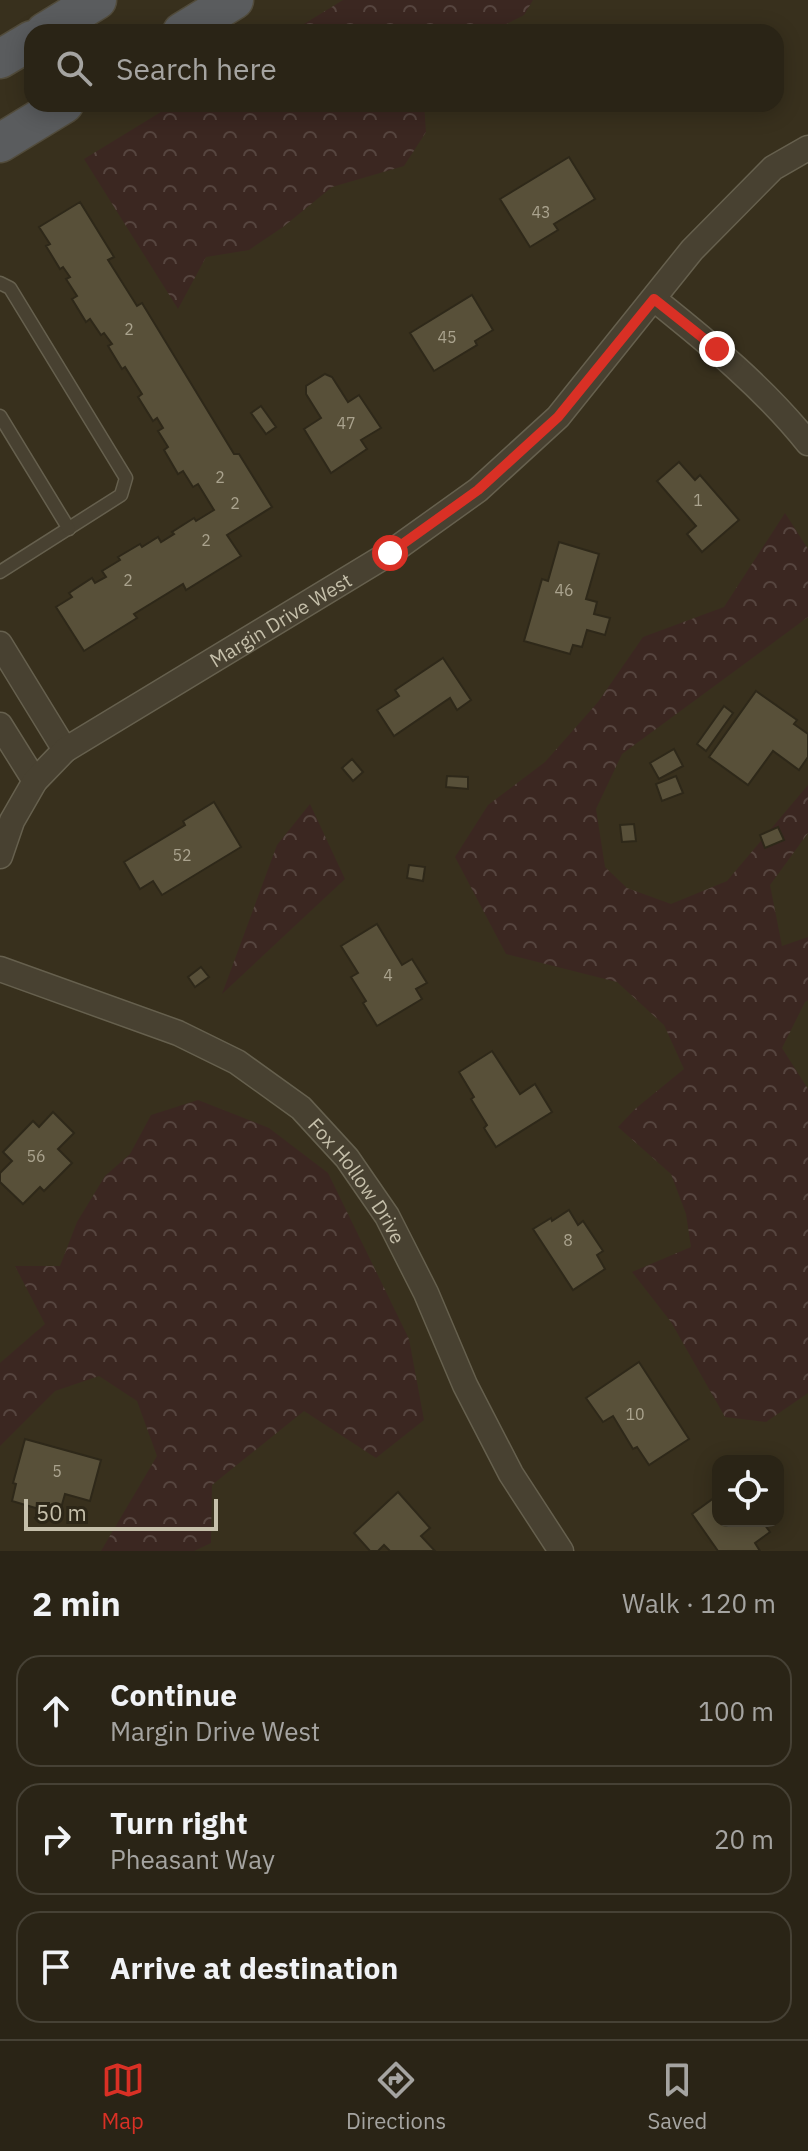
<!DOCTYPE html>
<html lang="en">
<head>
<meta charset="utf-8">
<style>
	:root { --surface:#2a2416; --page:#322c1f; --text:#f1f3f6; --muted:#a5a4a1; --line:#464135; --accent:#d93025 }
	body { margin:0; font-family:"IBM Plex Sans",sans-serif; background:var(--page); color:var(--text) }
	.controls { position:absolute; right:24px; bottom:24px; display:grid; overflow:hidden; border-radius:16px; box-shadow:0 4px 20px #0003 }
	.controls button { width:72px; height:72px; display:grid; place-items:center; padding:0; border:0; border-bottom:2px solid var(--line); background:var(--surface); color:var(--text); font:40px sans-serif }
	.scale { position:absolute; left:24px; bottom:20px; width:194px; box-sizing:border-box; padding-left:8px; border:4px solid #c5bfaa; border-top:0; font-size:22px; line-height:28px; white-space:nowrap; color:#c5bfaa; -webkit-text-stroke:6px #2c2617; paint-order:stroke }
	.stop { position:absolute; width:24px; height:24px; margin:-18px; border:6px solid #d93025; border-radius:50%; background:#fff }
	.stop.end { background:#d93025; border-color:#fff; box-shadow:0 2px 8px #0008 }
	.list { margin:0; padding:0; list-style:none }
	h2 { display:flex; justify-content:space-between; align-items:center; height:104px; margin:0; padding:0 32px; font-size:34px }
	h2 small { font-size:26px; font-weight:400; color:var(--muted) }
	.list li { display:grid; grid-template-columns:52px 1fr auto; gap:24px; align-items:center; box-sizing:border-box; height:112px; margin:0 16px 16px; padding:0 16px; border:2px solid var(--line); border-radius:24px }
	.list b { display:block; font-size:30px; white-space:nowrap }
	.list p { margin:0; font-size:26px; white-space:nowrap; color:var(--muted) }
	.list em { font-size:26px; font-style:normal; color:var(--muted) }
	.icon { flex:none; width:44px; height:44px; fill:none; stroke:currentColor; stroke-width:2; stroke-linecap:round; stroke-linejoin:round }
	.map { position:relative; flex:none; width:808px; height:1551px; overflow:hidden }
	.search { position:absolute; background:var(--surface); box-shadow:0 4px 20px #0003; left:24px; right:24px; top:24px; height:88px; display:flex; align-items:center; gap:20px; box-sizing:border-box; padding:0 28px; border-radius:24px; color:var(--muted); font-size:30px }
	.sheet { height:488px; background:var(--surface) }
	nav { display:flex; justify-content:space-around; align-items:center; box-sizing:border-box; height:112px; border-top:2px solid var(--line); background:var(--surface); font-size:22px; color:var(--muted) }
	nav a { display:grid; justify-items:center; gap:4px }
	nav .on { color:var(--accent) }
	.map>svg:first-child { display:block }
</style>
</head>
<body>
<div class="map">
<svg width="808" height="1551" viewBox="0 0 808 1551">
	<defs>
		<pattern id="forest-crowns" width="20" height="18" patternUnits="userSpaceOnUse" patternTransform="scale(2)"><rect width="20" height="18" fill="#3b2721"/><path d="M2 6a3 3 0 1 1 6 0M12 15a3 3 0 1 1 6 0" fill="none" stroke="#56453f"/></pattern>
	</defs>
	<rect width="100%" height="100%" fill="#38301d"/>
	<g fill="url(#forest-crowns)">
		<polygon points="343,0 533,0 524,15 491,32 291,32"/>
		<polygon points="174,104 424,104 426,132 404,166 332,187 283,227 249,250 206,257 178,309 84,159"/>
		<polygon points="785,513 808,549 808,617 622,754 596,809 605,867 627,888 671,904 727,881 808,785 808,833 770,885 782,946 808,937 808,1000 805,1002 782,1048 808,1089 808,1393 766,1422 725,1417 671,1322 632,1272 691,1247 686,1214 671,1174 618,1127 635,1109 684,1069 664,1025 617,982 506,954 455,857 488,805 545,762 598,702 643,637 724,607"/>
		<polygon points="310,804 345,879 222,994 277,845"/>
		<polygon points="198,1100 269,1128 328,1173 409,1339 424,1420 376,1458 304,1411 212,1485 211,1543 194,1551 101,1551 157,1456 137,1401 99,1376 55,1391 0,1446 0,1363 45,1324 15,1266 60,1266 77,1222 105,1176 130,1154 151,1115"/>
	</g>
	<g fill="#585039" stroke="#2e2819" stroke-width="2">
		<polygon points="569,157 595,199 554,224 558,230 530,247 500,199"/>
		<polygon points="80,202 114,257 108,260 137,306 142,303 234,454 239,454 272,507 227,535 241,556 186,590 183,584 134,614 137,618 84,651 56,607 72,597 69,593 92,578 95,583 106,577 102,571 120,560 118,557 140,544 142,547 158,537 161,542 174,534 172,532 194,518 196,521 214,510 198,484 193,487 183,471 178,474 164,450 168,447 158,431 163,428 157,418 153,421 138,397 142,394 125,367 122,369 108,346 112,344 104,333 101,335 90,319 86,322 72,299 77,296 66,279 70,277 63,267 60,269 46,246 50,244 39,227"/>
		<polygon points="472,295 493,330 475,341 477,345 434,371 410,333"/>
		<polygon points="325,374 332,377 348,402 359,395 381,428 361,440 367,449 331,473 304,429 321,418 306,394 306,386"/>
		<polygon points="261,406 276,427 266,434 251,413"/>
		<polygon points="679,462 695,480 700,475 739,520 702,552 687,534 696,526 657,481"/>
		<polygon points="559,542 599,554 586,599 597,602 594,614 610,618 605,635 587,630 582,647 573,645 570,654 524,641 542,579 548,581"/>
		<polygon points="443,658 471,700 457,710 450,698 394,736 377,710 399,696 395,690"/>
		<polygon points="756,691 797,720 794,724 808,734 808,757 799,770 773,751 748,785 709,757"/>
		<polygon points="724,706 733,713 706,751 697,744"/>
		<polygon points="674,749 683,766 659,779 650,763"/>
		<polygon points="352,759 363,772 353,781 342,768"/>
		<polygon points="447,776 468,777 468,789 446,787"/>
		<polygon points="676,776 683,793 662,801 656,784"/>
		<polygon points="214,802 241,847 162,895 153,881 140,889 124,862 185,825 183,821"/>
		<polygon points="634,824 636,841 622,842 620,825"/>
		<polygon points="778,827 784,840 765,848 760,835"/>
		<polygon points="409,865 425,867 423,881 407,878"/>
		<polygon points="377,924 402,965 412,959 427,983 416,989 422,999 377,1026 363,1003 366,1001 351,977 358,973 341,946"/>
		<polygon points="201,967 209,977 195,987 188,977"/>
		<polygon points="492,1051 520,1094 535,1084 552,1112 496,1147 484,1128 487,1125 471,1099 474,1097 459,1072"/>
		<polygon points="53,1112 74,1133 58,1149 72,1163 44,1191 40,1187 23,1204 0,1182 0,1173 12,1161 3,1152 33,1121 39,1127"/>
		<polygon points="569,1210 578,1225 583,1221 603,1251 597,1255 605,1269 573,1290 533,1229 551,1218 552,1221"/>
		<polygon points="639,1362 689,1439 649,1465 637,1447 633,1449 613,1416 603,1422 586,1398"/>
		<polygon points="25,1439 101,1460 90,1501 65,1494 59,1515 12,1501 16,1484 13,1483"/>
		<polygon points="398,1492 430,1528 421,1536 435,1551 390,1551 384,1545 378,1551 370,1551 354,1533"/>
		<polygon points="718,1495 718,1521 762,1521 770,1532 755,1543 760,1551 718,1551 692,1514"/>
	</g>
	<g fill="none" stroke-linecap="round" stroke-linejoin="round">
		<defs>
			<g id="service">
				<polyline points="0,283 10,288 126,478 121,495 0,572"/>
				<polyline points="0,416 69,529"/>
			</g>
			<g id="minor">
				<path d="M654 299C709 343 764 388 808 443"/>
				<polyline points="0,644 65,750"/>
				<polyline points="0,725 35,781"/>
				<path id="s1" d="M0 856 12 821 35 781 65 750 390 553 478 490 558 417 692 250 773 168 808 148"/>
				<path id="s2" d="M0 969 178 1033 237 1062 301 1108 347 1158 387 1216 426 1293 465 1385 511 1474 561 1551"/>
			</g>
			<g id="trunk">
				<polyline points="45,32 97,0"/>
				<polyline points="182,32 234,0"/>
				<polyline points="0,59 32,40"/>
				<polyline points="0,143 64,104"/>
			</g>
		</defs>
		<use href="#service" stroke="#66604e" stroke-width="15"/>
		<use href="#minor" stroke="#66604e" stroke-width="27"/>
		<use href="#trunk" stroke="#524c3c" stroke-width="41"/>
		<use href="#service" stroke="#484131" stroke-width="12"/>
		<use href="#minor" stroke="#484131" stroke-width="24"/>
		<use href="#trunk" stroke="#5a5c5e" stroke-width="38"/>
	</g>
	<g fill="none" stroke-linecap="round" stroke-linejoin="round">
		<polyline stroke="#d93025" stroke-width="10" points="390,553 478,490 558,417 654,299 717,349"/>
	</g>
	<g text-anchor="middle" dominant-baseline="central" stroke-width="8" stroke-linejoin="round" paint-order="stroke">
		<g font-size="16" fill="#aaa38e">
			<text x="541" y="212">43</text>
			<text x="129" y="329">2</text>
			<text x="447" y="337">45</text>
			<text x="346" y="423">47</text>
			<text x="220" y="477">2</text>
			<text x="698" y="500">1</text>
			<text x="235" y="503">2</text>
			<text x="206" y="540">2</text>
			<text x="128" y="580">2</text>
			<text x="564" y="590">46</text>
			<text x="182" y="855">52</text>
			<text x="388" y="975">4</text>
			<text x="36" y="1156">56</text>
			<text x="568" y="1240">8</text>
			<text x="635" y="1414">10</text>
			<text x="57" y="1471">5</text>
		</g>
		<g font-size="20" fill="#c5bfaa" stroke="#2c2617">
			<text stroke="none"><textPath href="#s1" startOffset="378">Margin Drive West</textPath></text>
			<text stroke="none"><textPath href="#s2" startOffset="426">Fox Hollow Drive</textPath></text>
		</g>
	</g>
</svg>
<div class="controls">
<button><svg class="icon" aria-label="locate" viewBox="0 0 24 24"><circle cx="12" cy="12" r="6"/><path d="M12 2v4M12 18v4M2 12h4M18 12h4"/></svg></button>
</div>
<div class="scale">50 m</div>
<div class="stop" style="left:390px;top:553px"></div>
<div class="stop end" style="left:717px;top:349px"></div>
<div class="search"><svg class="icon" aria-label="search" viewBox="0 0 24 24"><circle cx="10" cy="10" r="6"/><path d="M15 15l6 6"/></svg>Search here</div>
</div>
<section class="sheet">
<h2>2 min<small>Walk · 120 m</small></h2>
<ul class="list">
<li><svg class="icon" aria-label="ahead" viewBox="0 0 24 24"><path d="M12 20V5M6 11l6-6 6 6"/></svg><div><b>Continue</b><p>Margin Drive West</p></div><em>100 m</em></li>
<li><svg class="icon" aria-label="right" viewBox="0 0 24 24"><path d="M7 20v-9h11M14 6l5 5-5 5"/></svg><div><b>Turn right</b><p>Pheasant Way</p></div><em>20 m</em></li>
<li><svg class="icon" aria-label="arrive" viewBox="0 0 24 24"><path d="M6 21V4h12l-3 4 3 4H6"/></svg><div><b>Arrive at destination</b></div></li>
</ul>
</section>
<nav>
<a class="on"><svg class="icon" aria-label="map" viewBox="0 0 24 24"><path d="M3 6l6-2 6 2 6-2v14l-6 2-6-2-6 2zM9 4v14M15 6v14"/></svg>Map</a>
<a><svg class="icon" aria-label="directions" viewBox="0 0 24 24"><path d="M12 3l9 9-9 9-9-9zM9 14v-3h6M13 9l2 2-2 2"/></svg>Directions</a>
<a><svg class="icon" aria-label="saved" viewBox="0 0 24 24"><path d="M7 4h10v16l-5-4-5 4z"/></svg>Saved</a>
</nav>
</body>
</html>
